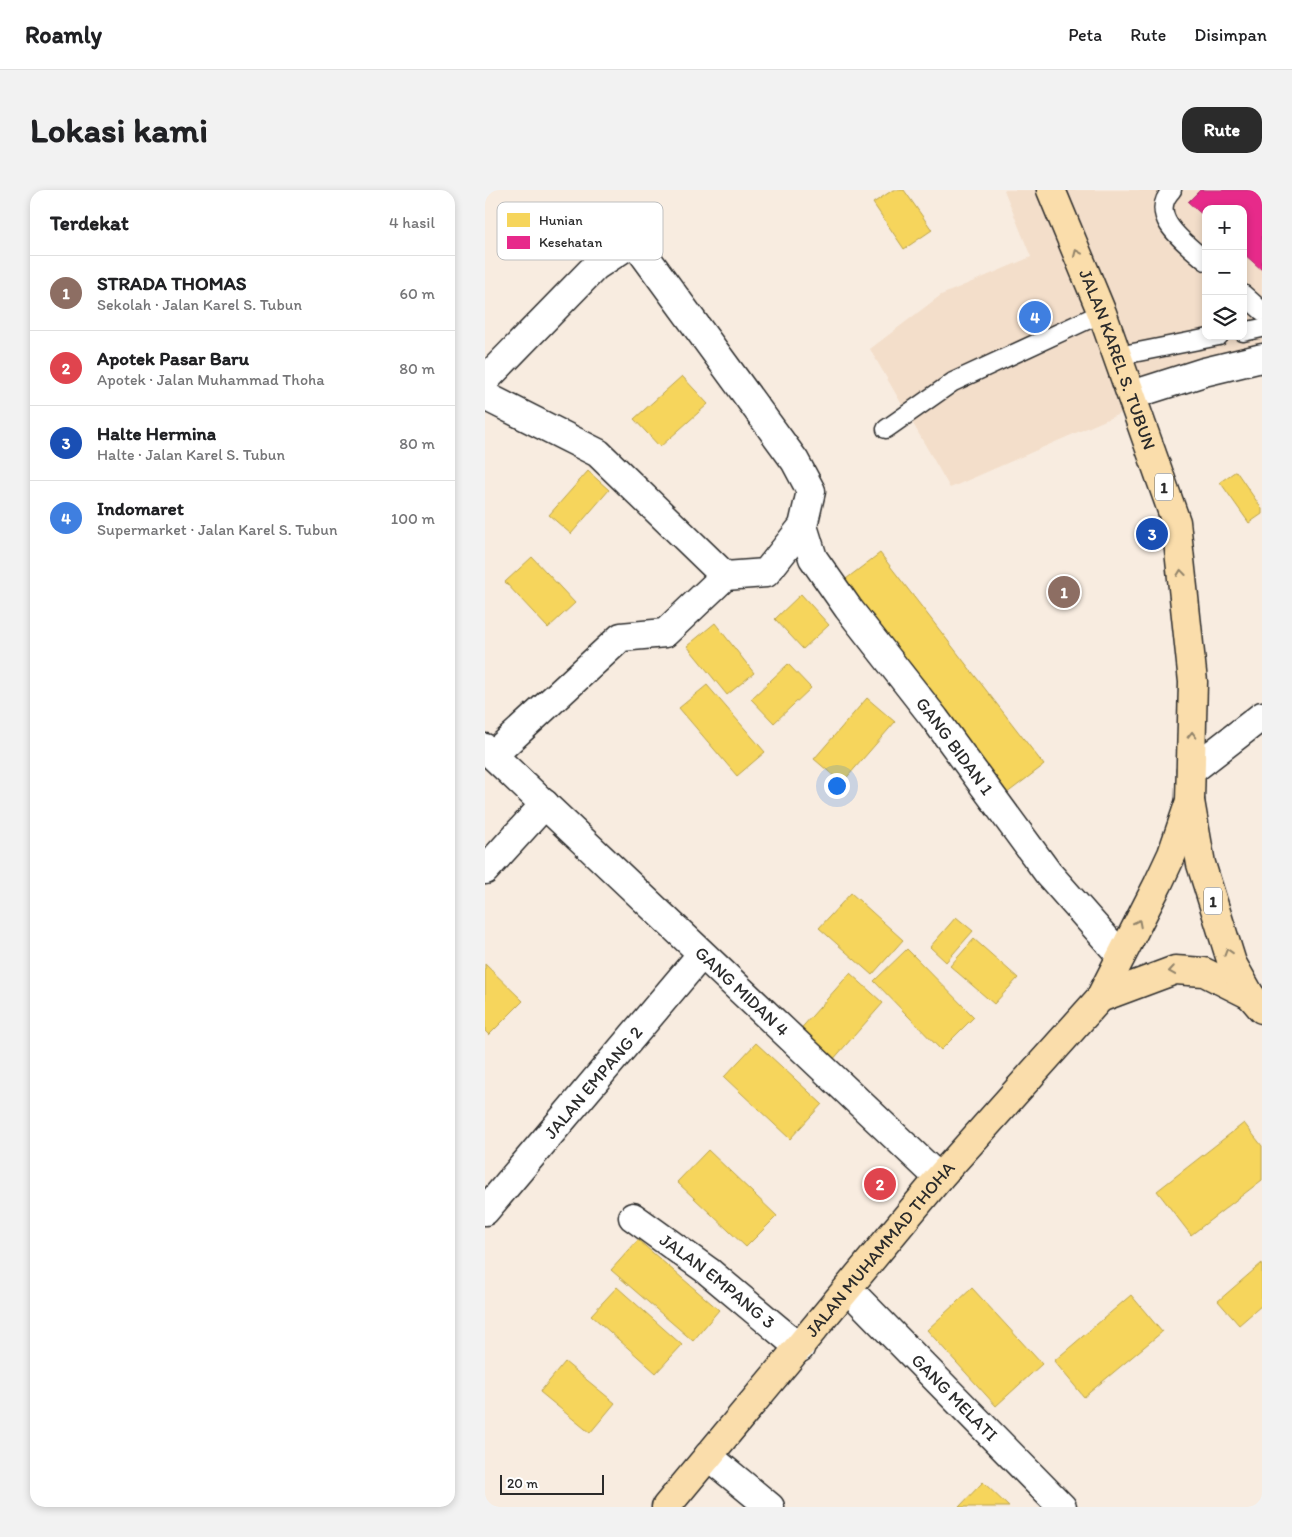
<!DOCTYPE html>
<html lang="id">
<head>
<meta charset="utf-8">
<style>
	:root { --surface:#fff; --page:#f2f2f2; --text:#202124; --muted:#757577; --line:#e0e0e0; --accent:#2b2b2b }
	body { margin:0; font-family:Itim,sans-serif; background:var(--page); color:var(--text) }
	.controls { position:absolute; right:15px; top:15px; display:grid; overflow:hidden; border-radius:10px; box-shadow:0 2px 8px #0003 }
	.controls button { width:45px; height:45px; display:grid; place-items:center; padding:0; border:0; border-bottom:1px solid var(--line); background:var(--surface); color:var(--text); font:25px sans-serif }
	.scale { position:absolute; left:15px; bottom:12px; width:104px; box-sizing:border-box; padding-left:5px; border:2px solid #2b2b2b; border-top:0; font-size:14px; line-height:18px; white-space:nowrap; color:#2b2b2b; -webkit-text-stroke:4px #fff; paint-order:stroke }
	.you { position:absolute; left:351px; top:595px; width:18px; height:18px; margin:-12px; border:4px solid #fff; border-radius:50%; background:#1a73e8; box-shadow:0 0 0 8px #1a73e833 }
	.badge { display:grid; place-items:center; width:32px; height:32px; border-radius:50%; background:var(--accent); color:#fff; font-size:16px; font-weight:700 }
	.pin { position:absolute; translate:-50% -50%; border:2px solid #fff; box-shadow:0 1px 5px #0006 }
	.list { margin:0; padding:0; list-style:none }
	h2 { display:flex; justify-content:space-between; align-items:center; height:65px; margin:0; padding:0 20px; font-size:21px }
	h2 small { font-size:16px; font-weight:400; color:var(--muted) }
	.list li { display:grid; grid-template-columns:32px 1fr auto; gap:15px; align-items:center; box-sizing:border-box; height:75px; padding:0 20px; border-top:1px solid var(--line) }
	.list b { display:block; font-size:19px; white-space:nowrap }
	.list p { margin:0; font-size:16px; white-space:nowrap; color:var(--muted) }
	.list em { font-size:16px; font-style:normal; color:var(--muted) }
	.icon { flex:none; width:28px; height:28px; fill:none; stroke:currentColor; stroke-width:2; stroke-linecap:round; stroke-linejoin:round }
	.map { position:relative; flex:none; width:777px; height:1317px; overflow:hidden; border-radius:15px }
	header { display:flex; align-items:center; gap:30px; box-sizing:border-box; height:70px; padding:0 25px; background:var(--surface); border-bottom:1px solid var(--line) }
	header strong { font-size:24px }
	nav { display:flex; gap:28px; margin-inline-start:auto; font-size:18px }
	.intro { display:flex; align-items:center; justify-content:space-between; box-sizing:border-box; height:120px; padding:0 30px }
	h1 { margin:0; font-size:35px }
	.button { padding:12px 22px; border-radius:15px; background:var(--accent); color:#fff; font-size:18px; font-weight:700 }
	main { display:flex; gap:30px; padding:0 30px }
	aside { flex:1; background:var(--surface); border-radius:15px; box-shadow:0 2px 8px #0003 }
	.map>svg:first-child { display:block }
</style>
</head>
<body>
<header>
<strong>Roamly</strong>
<nav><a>Peta</a><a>Rute</a><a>Disimpan</a></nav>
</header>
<div class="intro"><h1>Lokasi kami</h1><a class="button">Rute</a></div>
<main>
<aside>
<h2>Terdekat<small>4 hasil</small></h2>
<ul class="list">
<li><span class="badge" style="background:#8d6e63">1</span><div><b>STRADA THOMAS</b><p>Sekolah · Jalan Karel S. Tubun</p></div><em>60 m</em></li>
<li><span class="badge" style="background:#e0444e">2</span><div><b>Apotek Pasar Baru</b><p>Apotek · Jalan Muhammad Thoha</p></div><em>80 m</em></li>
<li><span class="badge" style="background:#1a4fb4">3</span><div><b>Halte Hermina</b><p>Halte · Jalan Karel S. Tubun</p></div><em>80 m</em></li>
<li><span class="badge" style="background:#3f7fe0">4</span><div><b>Indomaret</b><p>Supermarket · Jalan Karel S. Tubun</p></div><em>100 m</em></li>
</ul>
</aside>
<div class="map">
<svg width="777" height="1317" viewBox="0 0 777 1317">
	<rect width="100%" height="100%" fill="#f8ece0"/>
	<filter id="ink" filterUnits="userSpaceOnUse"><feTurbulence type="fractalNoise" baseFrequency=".02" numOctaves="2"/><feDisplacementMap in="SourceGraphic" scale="10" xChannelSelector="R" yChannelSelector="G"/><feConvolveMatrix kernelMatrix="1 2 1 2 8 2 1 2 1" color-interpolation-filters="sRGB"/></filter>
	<g filter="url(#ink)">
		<path fill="#f3deca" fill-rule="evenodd" d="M519 0H777V174L664 211 465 298 385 159 456 105 546 67ZM721 19H758V146H721Z"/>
		<g fill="#f6d55c" stroke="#b9a24d">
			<polygon points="408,0 419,0 447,40 419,59 388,13"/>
			<polygon points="197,186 223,214 175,257 149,229"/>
			<polygon points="103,281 124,300 86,344 64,325"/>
			<polygon points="751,281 777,319 777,324 764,333 735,292"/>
			<polygon points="395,363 559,575 517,607 353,395"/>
			<polygon points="47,367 90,413 63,438 20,392"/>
			<polygon points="316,404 344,435 318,459 290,429"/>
			<polygon points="230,433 269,483 242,505 202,456"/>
			<polygon points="303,474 326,498 289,533 266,509"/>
			<polygon points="222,495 280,562 252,586 194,518"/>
			<polygon points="382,508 410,532 357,593 329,569"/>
			<polygon points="366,703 418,750 387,785 334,738"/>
			<polygon points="471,727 488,741 461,772 445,757"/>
			<polygon points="489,749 533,788 509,814 465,776"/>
			<polygon points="422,759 489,827 456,860 389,791"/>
			<polygon points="0,774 38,811 4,845 0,841"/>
			<polygon points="365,783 398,813 346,872 312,843"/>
			<polygon points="271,853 337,914 305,949 239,887"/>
			<polygon points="759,933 777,956 777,990 706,1045 672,1001"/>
			<polygon points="223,960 292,1026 261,1057 192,992"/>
			<polygon points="153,1050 234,1120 208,1151 126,1080"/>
			<polygon points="777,1073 777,1115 754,1135 733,1111"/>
			<polygon points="132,1097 197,1155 171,1183 106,1125"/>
			<polygon points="487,1098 557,1174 511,1216 442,1140"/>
			<polygon points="646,1105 677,1142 599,1207 569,1171"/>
			<polygon points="80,1172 130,1213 105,1243 55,1202"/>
			<polygon points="498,1292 524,1317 474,1317"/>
		</g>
		<polygon fill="#e7298a" stroke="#af2a6e" points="715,0 777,0 777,80 758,63 758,19 721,19 721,28 703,12"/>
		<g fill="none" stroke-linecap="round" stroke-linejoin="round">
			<defs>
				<g id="lane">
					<path d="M687 0C661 27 702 54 721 71"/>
					<polyline points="758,104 777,121"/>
					<polyline points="758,142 777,138"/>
					<polyline points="633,166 734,146"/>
					<polyline points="401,239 468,192 617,123"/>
				</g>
				<g id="street">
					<polyline points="0,190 111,76 149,51 310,271 326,301 318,336 281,383 240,386 180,443 136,447 8,565"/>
					<polyline points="647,205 719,182 777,168"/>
					<polyline points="0,206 113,263 240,386"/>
					<path id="s1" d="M318 336 328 368 363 418 450 529 563 683 636 766"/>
					<path id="s2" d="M0 558 454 988"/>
					<polyline points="0,680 60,614"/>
					<path id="s3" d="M0 1021 216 765"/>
					<path id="s4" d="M148 1027 223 1081 315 1158"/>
					<path id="s5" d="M363 1099 577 1317"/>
					<polyline points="223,1266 285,1317"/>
				</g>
				<polyline id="secondary" points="706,581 777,526"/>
				<g id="primary">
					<polyline points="615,808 690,780 719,782 765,805"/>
					<path id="s6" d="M181 1317 454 988 615 808 673 694 687 664 705 611"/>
				</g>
				<g id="highway">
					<path id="s7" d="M566 0 617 123 691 332 708 492 705 611 716 674 747 773 765 805 777 819"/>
				</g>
			</defs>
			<use href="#lane" stroke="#2b2b2b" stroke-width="21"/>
			<use href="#street" stroke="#2b2b2b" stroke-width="31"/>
			<use href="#secondary" stroke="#2b2b2b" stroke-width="31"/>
			<use href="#primary" stroke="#2b2b2b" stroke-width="31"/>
			<use href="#highway" stroke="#2b2b2b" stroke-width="31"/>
			<use href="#lane" stroke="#fff" stroke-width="18"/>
			<use href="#street" stroke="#fff" stroke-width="28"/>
			<use href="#secondary" stroke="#fff" stroke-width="28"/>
			<use href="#primary" stroke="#faddab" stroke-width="28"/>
			<use href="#highway" stroke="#faddab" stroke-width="28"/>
		</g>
		<defs><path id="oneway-chevron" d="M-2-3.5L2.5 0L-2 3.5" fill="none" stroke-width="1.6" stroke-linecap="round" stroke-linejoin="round" transform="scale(1.25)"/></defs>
		<g stroke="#92846b">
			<use href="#oneway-chevron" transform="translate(592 63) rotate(-113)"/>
			<use href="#oneway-chevron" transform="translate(696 383) rotate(-96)"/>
			<use href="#oneway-chevron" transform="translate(707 545) rotate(-89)"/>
			<use href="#oneway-chevron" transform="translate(653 733) rotate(-63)"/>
			<use href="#oneway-chevron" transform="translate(743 762) rotate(-107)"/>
			<use href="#oneway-chevron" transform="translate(687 781) rotate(171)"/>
		</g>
	</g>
	<g text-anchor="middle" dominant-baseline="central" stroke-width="5" stroke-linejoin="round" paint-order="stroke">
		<g fill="#fff" stroke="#6b6b6b" stroke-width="1">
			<rect x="670" y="283.5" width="18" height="27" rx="4"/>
			<rect x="719" y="697.5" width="18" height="27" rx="4"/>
		</g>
		<g font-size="16" font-weight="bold" fill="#2b2b2b">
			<text x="679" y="297">1</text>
			<text x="728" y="711">1</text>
		</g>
		<g font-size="18" fill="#2b2b2b" stroke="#fff">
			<text stroke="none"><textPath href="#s7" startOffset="182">JALAN KAREL S. TUBUN</textPath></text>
			<text stroke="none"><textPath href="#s1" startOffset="269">GANG BIDAN 1</textPath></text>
			<text stroke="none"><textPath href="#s2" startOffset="354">GANG MIDAN 4</textPath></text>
			<text stroke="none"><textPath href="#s3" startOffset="168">JALAN EMPANG 2</textPath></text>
			<text stroke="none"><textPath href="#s6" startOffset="335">JALAN MUHAMMAD THOHA</textPath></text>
			<text stroke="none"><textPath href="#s4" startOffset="106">JALAN EMPANG 3</textPath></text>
			<text stroke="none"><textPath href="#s5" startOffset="152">GANG MELATI</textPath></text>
		</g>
	</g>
	<rect x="12" y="12" width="166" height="58" rx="8" fill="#fff" stroke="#bfbfbf" stroke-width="1"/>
	<rect x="22" y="23" width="23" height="14" fill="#f6d55c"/>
	<rect x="22" y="46" width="23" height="13" fill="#e7298a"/>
	<g font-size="14" fill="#2b2b2b">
		<text x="54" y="35">Hunian</text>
		<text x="54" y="57">Kesehatan</text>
	</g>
</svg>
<div class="controls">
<button>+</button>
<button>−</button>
<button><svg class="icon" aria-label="layers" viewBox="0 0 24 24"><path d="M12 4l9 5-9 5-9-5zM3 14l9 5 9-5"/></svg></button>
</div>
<div class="scale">20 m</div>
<div class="you"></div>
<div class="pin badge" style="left:579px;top:402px;background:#8d6e63">1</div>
<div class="pin badge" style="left:395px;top:994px;background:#e0444e">2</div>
<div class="pin badge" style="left:667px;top:344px;background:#1a4fb4">3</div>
<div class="pin badge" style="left:550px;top:127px;background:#3f7fe0">4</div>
</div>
</main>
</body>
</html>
